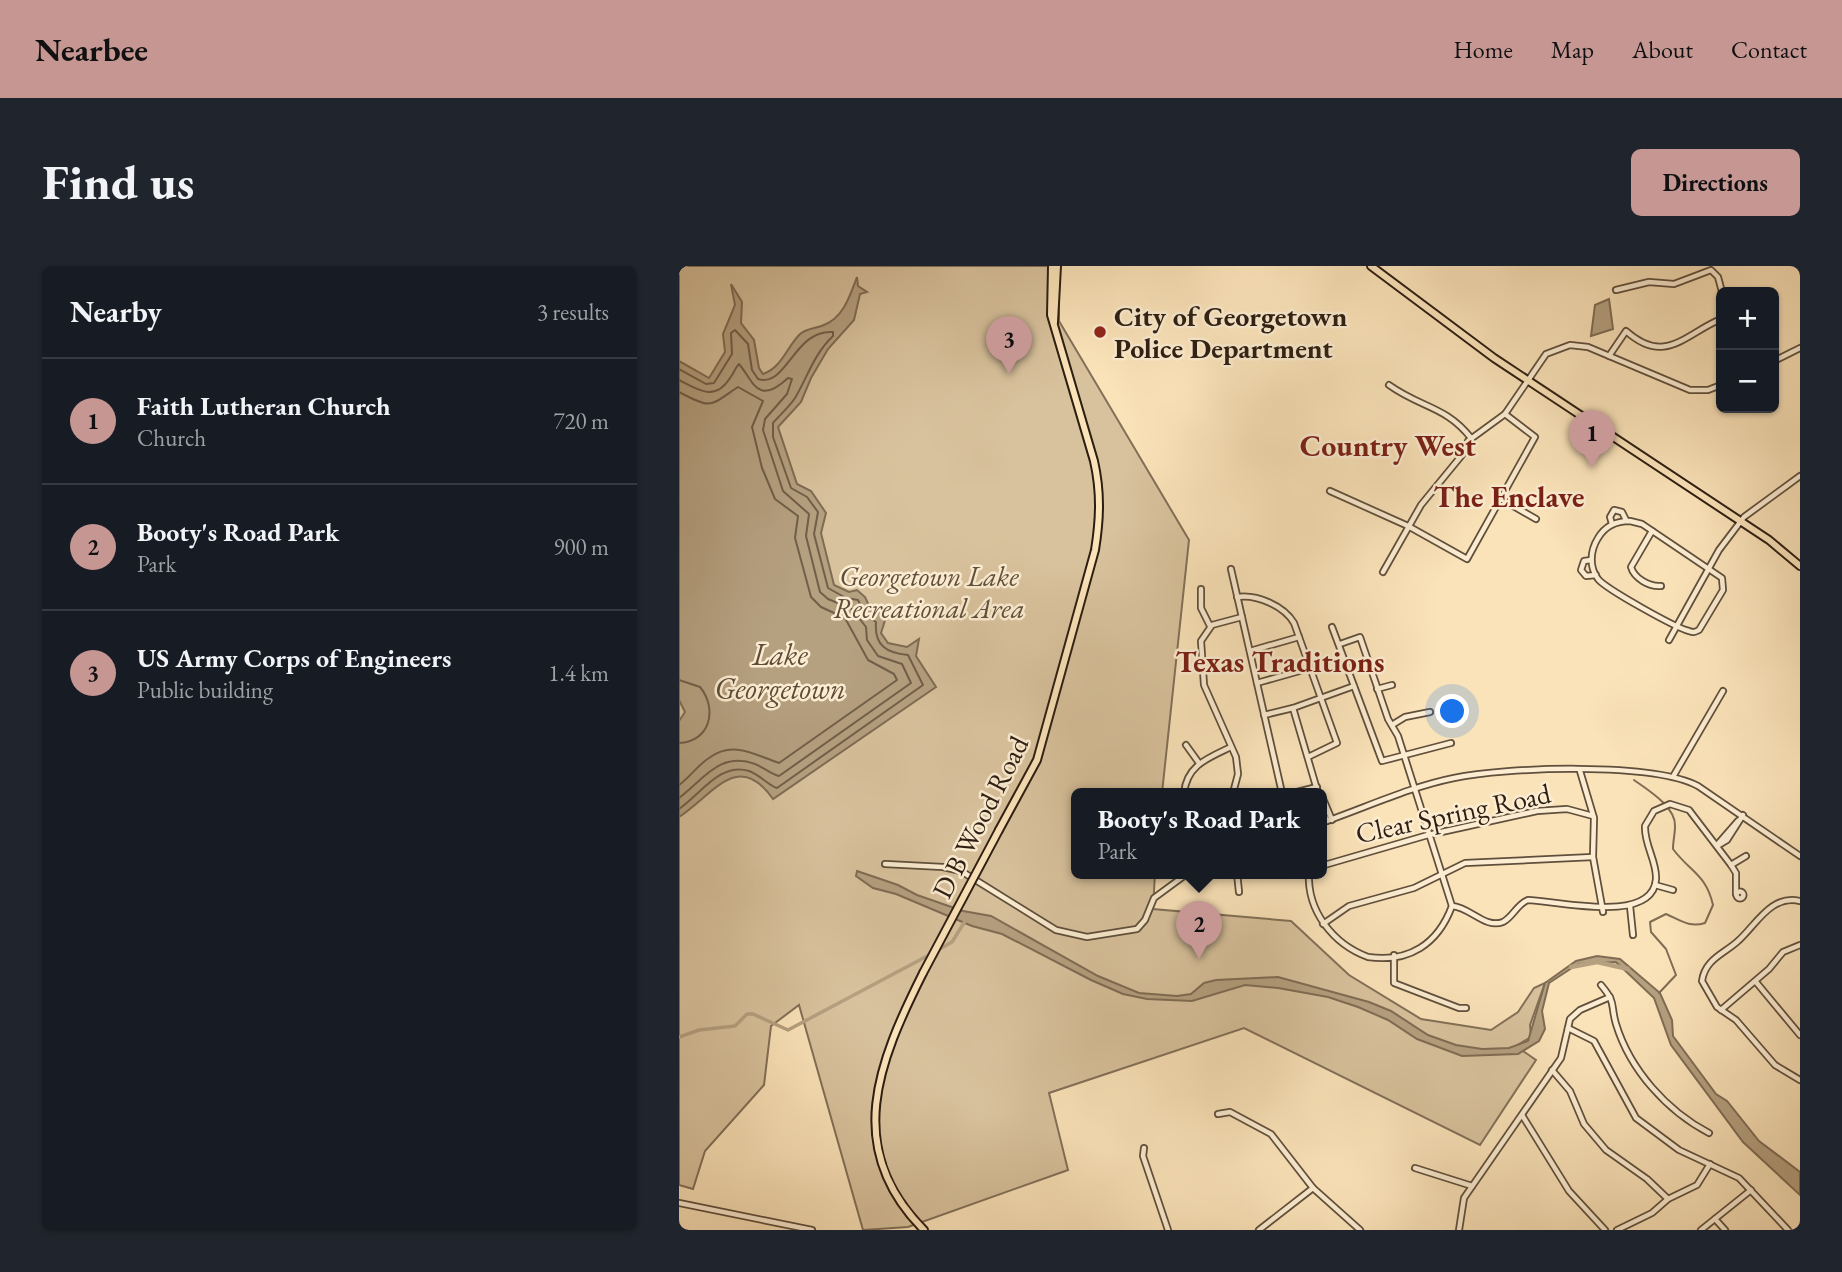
<!DOCTYPE html>
<html lang="en">
<head>
<meta charset="utf-8">
<style>
	:root { --surface:#171b24; --page:#20242c; --text:#f1f3f6; --muted:#9ea1a6; --line:#363941; --accent:#c59692 }
	body { margin:0; font-family:"EB Garamond",serif; background:var(--page); color:var(--text) }
	.controls { position:absolute; right:21px; top:21px; display:grid; overflow:hidden; border-radius:10px; box-shadow:0 2px 5px #0004 }
	.controls button { width:63px; height:63px; display:grid; place-items:center; padding:0; border:0; border-bottom:2px solid var(--line); background:var(--surface); color:var(--text); font:35px sans-serif }
	.you { position:absolute; left:774px; top:446px; width:24px; height:24px; margin:-18px; border:5px solid #fff; border-radius:50%; background:#1a73e8; box-shadow:0 0 0 10px #1a73e833 }
	.badge { display:grid; place-items:center; width:46px; height:46px; border-radius:50%; background:var(--accent); color:#111; font-size:23px; font-weight:700 }
	.pin { position:absolute; translate:-50% -58px; filter:drop-shadow(0 2px 4px #0008) }
	.pin::after { content:''; position:absolute; top:37px; width:24px; height:21px; background:inherit; clip-path:polygon(0 0,100% 0,50% 100%) }
	.popup { position:absolute; left:392px; top:522px; width:256px; height:91px; box-sizing:border-box; display:grid; place-content:center; border-radius:10px; background:var(--surface); filter:drop-shadow(0 2px 5px #0005); font-size:23px; white-space:nowrap; color:var(--muted) }
	.popup b { font-size:26px; color:var(--text) }
	.popup::after { content:''; position:absolute; left:50%; top:100%; margin-left:-14px; border:14px solid transparent; border-top-color:var(--surface) }
	.list { margin:0; padding:0; list-style:none }
	h2 { display:flex; justify-content:space-between; align-items:center; height:91px; margin:0; padding:0 28px; font-size:30px }
	h2 small { font-size:23px; font-weight:400; color:var(--muted) }
	.list li { display:grid; grid-template-columns:46px 1fr auto; gap:21px; align-items:center; box-sizing:border-box; height:126px; padding:0 28px; border-top:2px solid var(--line) }
	.list b { display:block; font-size:26px; white-space:nowrap }
	.list p { margin:0; font-size:23px; white-space:nowrap; color:var(--muted) }
	.list em { font-size:23px; font-style:normal; color:var(--muted) }
	.map { position:relative; flex:none; width:1121px; height:964px; overflow:hidden; border-radius:10px }
	header { display:flex; align-items:center; gap:42px; box-sizing:border-box; height:98px; padding:0 35px; background:var(--accent); color:#111 }
	header strong { font-size:33px }
	nav { display:flex; gap:38px; margin-inline-start:auto; font-size:24px }
	.intro { display:flex; align-items:center; justify-content:space-between; box-sizing:border-box; height:168px; padding:0 42px }
	h1 { margin:0; font-size:49px }
	.button { padding:18px 32px; border-radius:10px; background:var(--accent); color:#111; font-size:24px; font-weight:700 }
	main { display:flex; gap:42px; padding:0 42px }
	aside { flex:1; background:var(--surface); border-radius:10px; box-shadow:0 2px 5px #0004 }
	.map>svg:first-child { display:block }
</style>
</head>
<body>
<header>
<strong>Nearbee</strong>
<nav><a>Home</a><a>Map</a><a>About</a><a>Contact</a></nav>
</header>
<div class="intro"><h1>Find us</h1><a class="button">Directions</a></div>
<main>
<aside>
<h2>Nearby<small>3 results</small></h2>
<ul class="list">
<li><span class="badge">1</span><div><b>Faith Lutheran Church</b><p>Church</p></div><em>720 m</em></li>
<li><span class="badge">2</span><div><b>Booty's Road Park</b><p>Park</p></div><em>900 m</em></li>
<li><span class="badge">3</span><div><b>US Army Corps of Engineers</b><p>Public building</p></div><em>1.4 km</em></li>
</ul>
</aside>
<div class="map">
<svg width="1121" height="964" viewBox="0 0 1121 964">
	<rect width="100%" height="100%" fill="#fbe3b9"/>
	<filter id="stains"><feTurbulence type="fractalNoise" baseFrequency=".00286" numOctaves="4"/><feColorMatrix values="0 0 0 0 .2 0 0 0 0 .09 0 0 0 0 .02 0 0 0 .5 -.17"/></filter>
	<radialGradient id="worn" r=".72"><stop offset=".6" stop-color="#630" stop-opacity="0"/><stop offset="1" stop-color="#630" stop-opacity=".3"/></radialGradient>
	<polygon fill="#d8c29d" stroke="#827058" stroke-width="2" points="0,0 380,0 380,55 510,274 483,527 398,527 398,607 476,607 474,643 612,655 670,709 742,753 812,764 839,746 855,722 866,717 851,759 852,771 837,780 857,794 801,879 565,762 370,827 389,904 229,961 184,964 120,739 92,760 85,819 26,885 14,923 0,919"/>
	<g fill="#b5a080" stroke="#7f6c54" stroke-width="2">
		<path d="M178 11 179 20 188 26 181 28 175 54 149 83 132 112 122 136 99 161 118 218 132 225 147 247 142 267 155 319 170 326 178 324 186 331 193 346 208 348 202 367 209 377 228 381 240 373 237 390 257 421 94 533C59 483 34 529 0 551V455L6 446 0 434V95L30 112 46 86 44 68 56 39 52 18 63 36 62 57 75 74 80 102 84 108C102 102 107 83 120 69 127 62 136 63 145 59 165 51 171 29 178 11Z"/>
		<polygon points="930,33 934,63 912,70 916,39"/>
		<polygon points="178,605 219,619 238,629 284,645 312,650 419,710 460,727 498,730 512,728 525,717 537,714 599,711 690,736 712,745 749,769 777,779 803,783 830,782 849,775 866,717 897,695 918,690 941,693 981,727 993,754 994,770 1037,828 1048,835 1080,875 1121,906 1121,929 1064,876 992,779 975,732 937,696 899,698 870,717 863,745 866,763 860,775 839,788 783,790 738,773 709,754 679,741 649,731 599,722 566,719 513,735 468,733 444,728 412,714 323,668 293,660 217,628 194,622 177,610"/>
	</g>
	<g fill="none" stroke-linecap="round" stroke-linejoin="round">
		<g stroke="#715f49" stroke-width="2">
			<path d="M0 103 27 118 35 117 53 88 52 67 56 64 69 78 73 104 79 113C108 122 115 63 154 66V70C135 88 129 110 116 132 110 141 101 149 94 157V171L112 222 128 231 139 246 135 268 149 322 167 332 179 334 187 350 197 356C195 380 208 387 229 389L244 419 98 522C89 519 81 509 70 505 41 496 22 528 0 543"/>
			<path d="M0 114C19 124 36 136 51 112 55 107 56 102 60 98 74 114 78 141 109 112L113 113 108 128 86 153 84 164 104 225 130 248 127 270 141 326 149 333 173 343 187 361 188 374 199 390 223 398 232 417 100 510C92 508 84 501 76 498 41 485 25 513 0 532"/>
			<path d="M0 126C34 144 30 140 59 121L84 135 73 161 83 202 96 233 119 250 116 272 132 331 142 341 166 352 189 394 215 408 218 414 100 497C76 489 54 474 30 492 19 499 11 511 0 519"/>
			<path d="M0 414 21 421C39 443 31 476 0 477"/>
		</g>
		<path stroke="#7f6c54" stroke-width="2" d="M955 514C969 524 997 541 996 560 996 568 994 575 994 583 1011 606 1027 608 1034 639L1026 657C1010 662 1001 654 987 648L971 656 972 666 987 683 997 709 980 727"/>
		<g stroke="#b5a080" stroke-width="3.5">
			<polyline points="259,684 273,676 288,652"/>
			<polyline points="0,771 20,764 56,760 68,748 74,748 109,764 252,688"/>
		</g>
		<polyline stroke="#b5a080" stroke-width="4.5" points="892,701 918,696 949,703"/>
		<defs>
			<g id="minor">
				<polyline points="937,24 970,16 995,18 1032,4 1039,11 1043,26"/>
				<path d="M930 90 947 65C986 100 1006 68 1042 53"/>
				<polyline points="1095,95 1121,82"/>
				<path d="M710 119C742 142 767 140 792 172"/>
				<polyline points="651,225 729,260 788,293 856,171 826,148"/>
				<polyline points="822,233 857,253"/>
				<path d="M951 255 963 258 1043 312 1044 324 1020 364C1016 366 1015 367 1010 365 997 362 927 323 919 313 910 301 911 285 919 272 926 260 937 255 951 255Z"/>
				<polyline points="933,258 931,251 935,244 943,246 947,254"/>
				<path d="M973 265 952 301C955 312 970 321 982 320"/>
				<polyline points="912,294 905,295 902,304 907,310 917,309"/>
				<polyline points="552,303 603,527"/>
				<polyline points="704,306 742,239 783,189 789,175 826,148 867,88 891,79 909,81 1011,124 1029,124 1042,119"/>
				<polyline points="522,323 522,342 531,360"/>
				<path d="M558 331C578 328 605 340 615 357L658 477 629 491"/>
				<polyline points="653,361 703,495 772,477"/>
				<polyline points="990,374 1040,284 1065,251 1121,210"/>
				<polyline points="661,378 681,371 709,453 719,470 773,640"/>
				<polyline points="571,385 620,371"/>
				<polyline points="578,417 631,402"/>
				<polyline points="698,423 713,419"/>
				<polyline points="614,442 639,527"/>
				<polyline points="585,449 614,442 675,420"/>
				<polyline points="713,459 726,451 751,446"/>
				<polyline points="507,479 520,497"/>
				<polyline points="901,505 915,552 914,591 924,646"/>
				<polyline points="995,509 1044,425"/>
				<path d="M505 527C508 499 529 492 552 481"/>
				<polyline points="554,527 559,508 557,491 525,419 522,375 533,359 563,351"/>
				<polyline points="614,527 638,521"/>
				<polyline points="642,528 653,554"/>
				<polyline points="642,541 648,555"/>
				<path d="M642 557C686 542 730 521 775 512 826 501 974 496 1019 520L1121 590"/>
				<polyline points="1038,579 1059,555"/>
				<polyline points="1038,580 1048,574 1064,549"/>
				<polyline points="206,598 264,601 282,605 377,664 408,671 458,663 466,654 475,632 509,607"/>
				<polyline points="1052,599 1067,590"/>
				<polyline points="642,600 749,569 858,545 888,543 914,550"/>
				<polyline points="558,607 560,626"/>
				<path d="M630 607C628 645 654 678 689 691 730 697 759 678 773 640"/>
				<polyline points="613,608 617,607"/>
				<polyline points="976,619 994,624"/>
				<circle cx="1061" cy="629" r="3.5"/>
				<path d="M1121 635C1092 628 1077 659 1059 675 1045 688 1026 693 1023 715L1038 741 1057 754 1096 799 1121 814"/>
				<path d="M773 640C791 641 806 663 824 656 834 651 838 638 849 634 878 635 974 659 977 613 978 595 965 579 966 560L975 545 991 538 1010 544 1052 599 1057 607V628"/>
				<polyline points="951,640 954,669"/>
				<polyline points="644,658 670,640 735,622 786,597 914,591"/>
				<polyline points="715,689 715,717 780,742 787,742"/>
				<polyline points="1077,716 1121,769"/>
				<path d="M922 719C938 738 931 738 937 758 951 804 988 845 1030 867"/>
				<polyline points="1042,744 1090,703 1104,686 1121,679"/>
				<polyline points="889,762 915,775 957,852 1000,884 1060,912 1109,964"/>
				<polyline points="873,804 891,825 905,858 927,884 968,913 989,933"/>
				<polyline points="539,848 551,846 592,868 634,922 681,964"/>
				<polyline points="843,849 890,925 926,964"/>
				<polyline points="465,882 464,890 489,964"/>
				<polyline points="736,902 793,920"/>
				<polyline points="0,937 133,964"/>
				<polyline points="1036,953 1046,964"/>
				<polyline points="580,964 634,922"/>
				<polyline points="780,964 785,932 882,792 891,753 901,744 931,731"/>
				<polyline points="938,964 973,947 989,933 1018,919 1031,898"/>
				<polyline points="1022,964 1072,924"/>
			</g>
			<g id="major">
				<polyline points="692,0 815,92 1090,274 1121,300"/>
				<polyline points="375,56 378,0"/>
				<path d="M320 564 358 494 416 284C421 253 422 226 415 195L372 49 373 0"/>
				<path d="M244 707C200 795 163 882 245 964"/>
			</g>
		</defs>
		<use href="#minor" stroke="#604f3c" stroke-width="8"/>
		<use href="#major" stroke="#2d1e12" stroke-width="10"/>
		<use href="#minor" stroke="#fcedd2" stroke-width="4.5"/>
		<use href="#major" stroke="#fbe3b9" stroke-width="6"/>
		<defs>
			<polyline id="major-bridge" points="244,707 320,564"/>
		</defs>
		<use href="#major-bridge" stroke="#2d1e12" stroke-width="10" stroke-linecap="butt"/>
		<use href="#major-bridge" stroke="#fbe3b9" stroke-width="6"/>
	</g>
	<circle fill="#8f2418" stroke="#fcedd2" stroke-width="2.5" cx="421" cy="66" r="7"/>
	<g text-anchor="middle" dominant-baseline="central" stroke-width="5" stroke-linejoin="round" paint-order="stroke">
		<g font-size="28" font-weight="bold" fill="#2d1e12" stroke="#fcedd2" text-anchor="start">
			<text x="435" y="50">City of Georgetown<tspan x="435" dy="32">Police Department</tspan></text>
		</g>
		<g font-size="28" font-style="italic" fill="#604f3c" stroke="#fcedd2">
			<text x="250" y="310">Georgetown Lake<tspan x="250" dy="32">Recreational Area</tspan></text>
		</g>
		<g font-size="28" fill="#2d1e12" stroke="#fcedd2">
			<text transform="translate(774 547) rotate(-12)">Clear Spring Road</text>
			<text transform="translate(301 551) rotate(-63)">D B Wood Road</text>
		</g>
		<g font-size="30" font-weight="bold" fill="#7a1f14" stroke="#fcedd2">
			<text x="709" y="179">Country West</text>
			<text x="830" y="230">The Enclave</text>
			<text x="601" y="395">Texas Traditions</text>
		</g>
		<g font-size="30" font-style="italic" fill="#5d4c38" stroke="#fcedd2">
			<text x="101" y="388">Lake<tspan x="101" dy="34">Georgetown</tspan></text>
		</g>
	</g>
	<rect width="100%" height="100%" filter="url(#stains)"/>
	<rect width="100%" height="100%" fill="url(#worn)"/>
</svg>
<div class="controls">
<button>+</button>
<button>−</button>
</div>
<div class="you"></div>
<div class="pin badge" style="left:913px;top:202px">1</div>
<div class="pin badge" style="left:520px;top:693px">2</div>
<div class="popup"><b>Booty's Road Park</b>Park</div>
<div class="pin badge" style="left:330px;top:108px">3</div>
</div>
</main>
</body>
</html>
